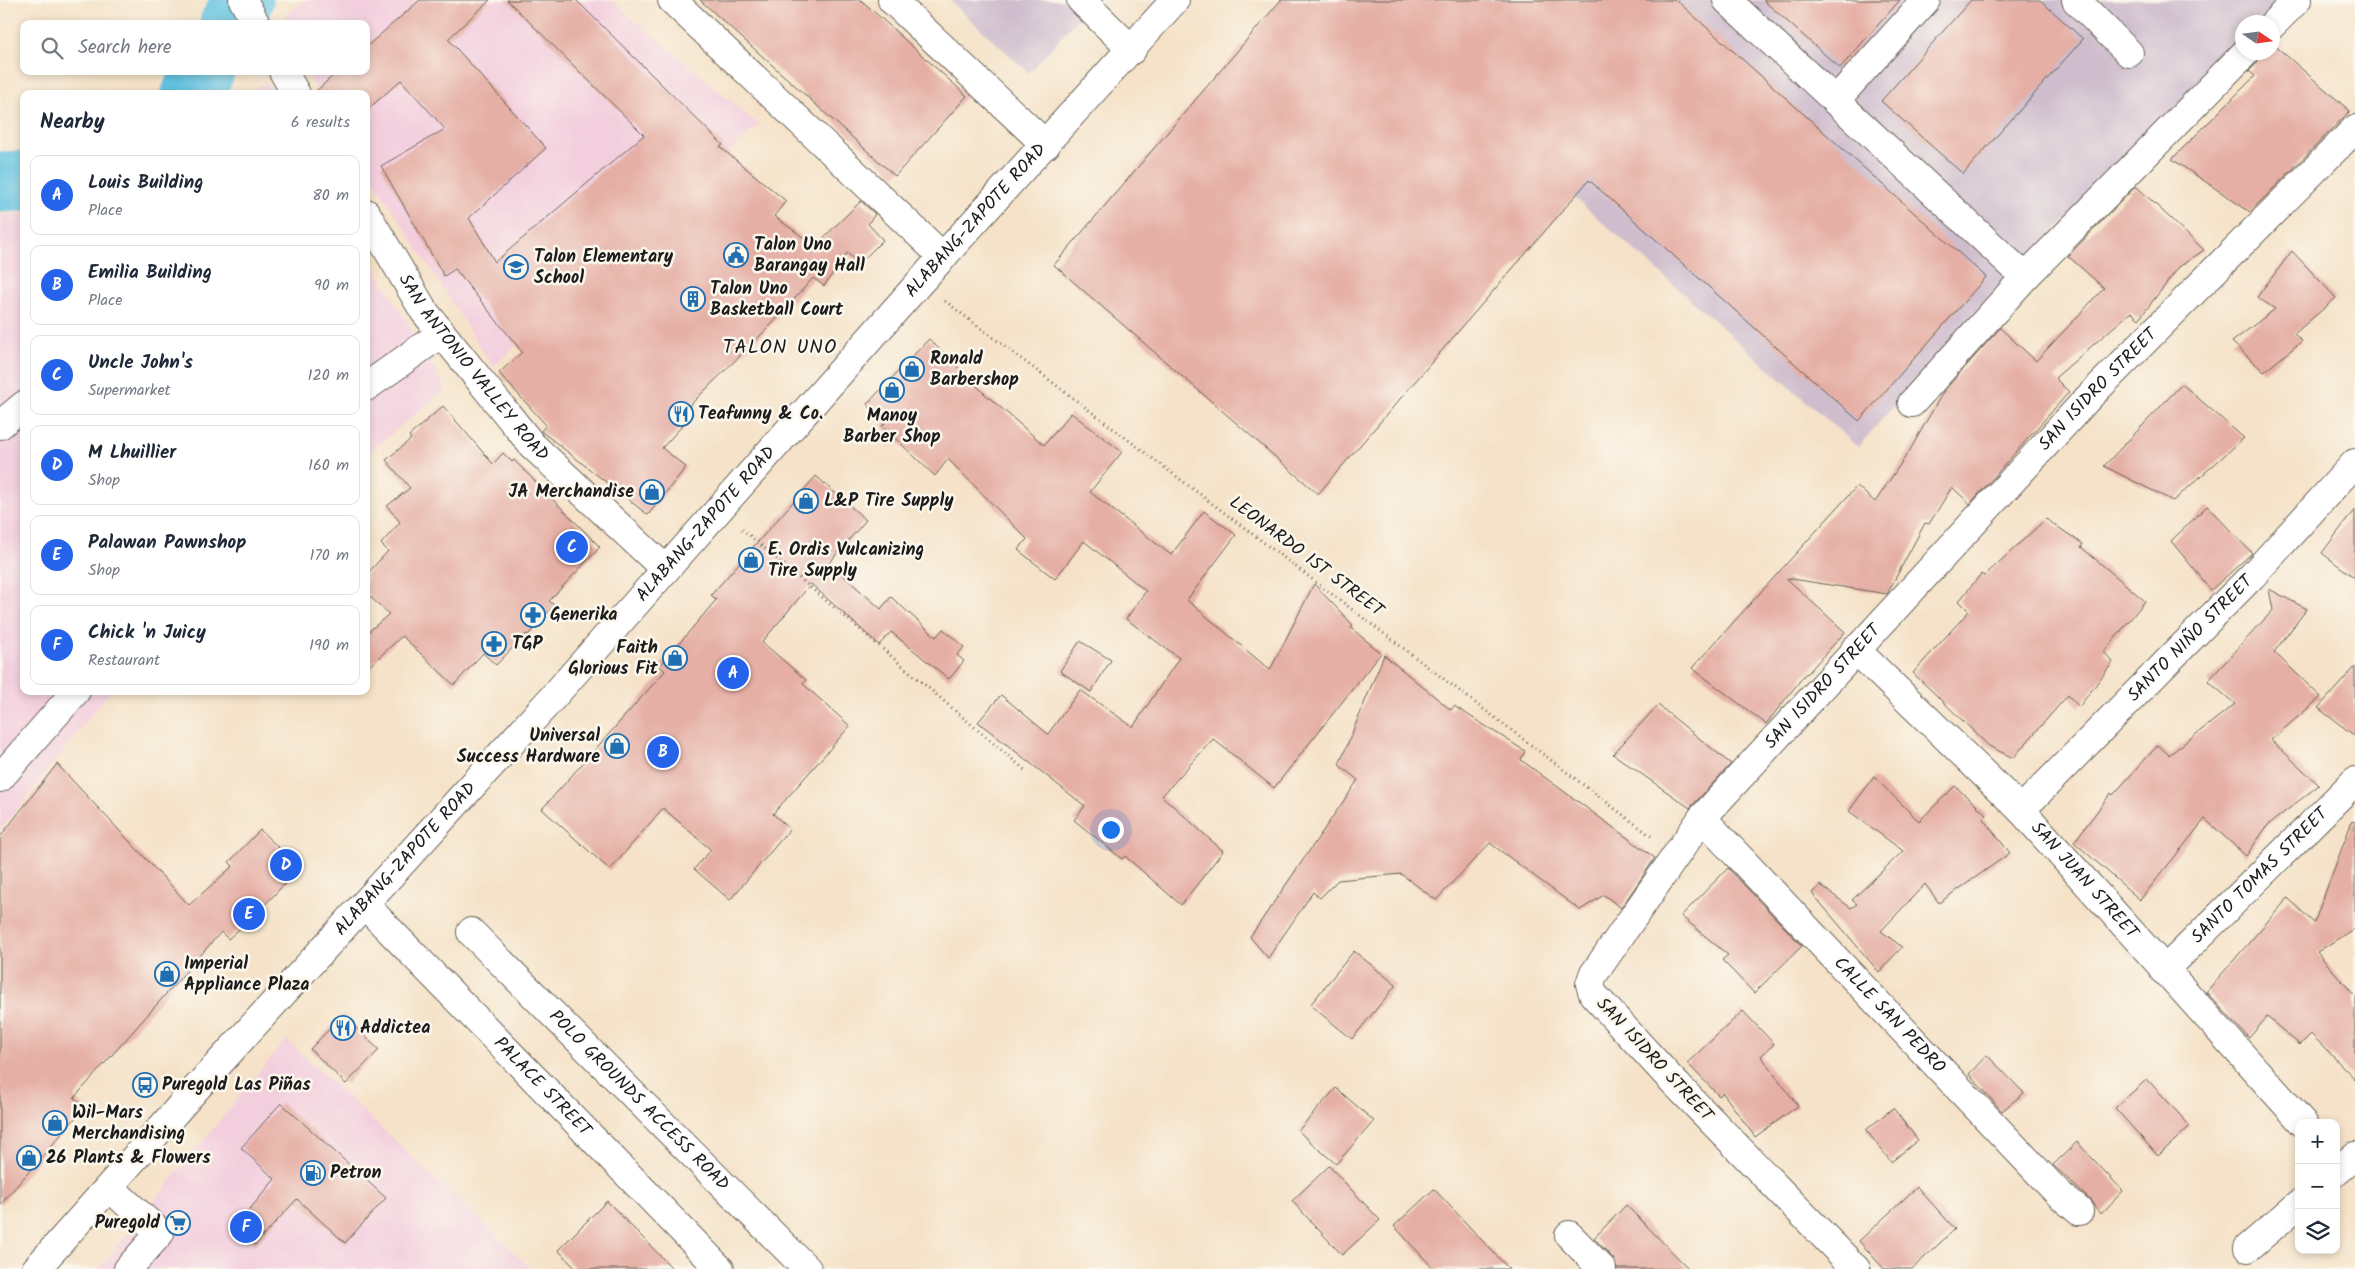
<!DOCTYPE html>
<html lang="en">
<head>
<meta charset="utf-8">
<style>
	:root { --surface:#fff; --page:#f2f2f3; --text:#1f2937; --muted:#747a83; --line:#e0e1e3; --accent:#2563eb }
	body { margin:0; font-family:Kalam,sans-serif; background:var(--page); color:var(--text) }
	.controls { position:absolute; right:15px; bottom:15px; display:grid; overflow:hidden; border-radius:10px; box-shadow:0 2px 8px #0003 }
	.controls button { width:45px; height:45px; display:grid; place-items:center; padding:0; border:0; border-bottom:1px solid var(--line); background:var(--surface); color:var(--text); font:25px sans-serif }
	.compass { position:absolute; left:2235px; top:15px; width:45px; height:45px; border-radius:50%; background:var(--surface); box-shadow:0 2px 8px #0003; rotate:103deg }
	.you { position:absolute; left:1110px; top:829px; width:18px; height:18px; margin:-12px; border:4px solid #fff; border-radius:50%; background:#1a73e8; box-shadow:0 0 0 8px #1a73e833 }
	.badge { display:grid; place-items:center; width:32px; height:32px; border-radius:50%; background:var(--accent); color:#fff; font-size:16px; font-weight:700 }
	.pin { position:absolute; translate:-50% -50%; border:2px solid #fff; box-shadow:0 1px 5px #0006 }
	.list { margin:0; padding:0; list-style:none }
	h2 { display:flex; justify-content:space-between; align-items:center; height:65px; margin:0; padding:0 20px; font-size:21px }
	h2 small { font-size:16px; font-weight:400; color:var(--muted) }
	.list li { display:grid; grid-template-columns:32px 1fr auto; gap:15px; align-items:center; box-sizing:border-box; height:80px; margin:0 10px 10px; padding:0 10px; border:1px solid var(--line); border-radius:10px }
	.list b { display:block; font-size:19px; white-space:nowrap }
	.list p { margin:0; font-size:16px; white-space:nowrap; color:var(--muted) }
	.list em { font-size:16px; font-style:normal; color:var(--muted) }
	.icon { flex:none; width:28px; height:28px; fill:none; stroke:currentColor; stroke-width:2; stroke-linecap:round; stroke-linejoin:round }
	.map { position:relative; flex:none; width:2355px; height:1269px; overflow:hidden }
	.search { position:absolute; background:var(--surface); box-shadow:0 2px 8px #0003; left:20px; top:20px; width:350px; height:55px; display:flex; align-items:center; gap:12px; box-sizing:border-box; padding:0 18px; border-radius:10px; color:var(--muted); font-size:19px }
	.panel { position:absolute; background:var(--surface); box-shadow:0 2px 8px #0003; left:20px; top:90px; width:350px; height:605px; border-radius:10px }
	.map>svg:first-child { display:block }
</style>
</head>
<body>
<div class="map">
<svg width="2355" height="1269" viewBox="0 0 2355 1269">
	<rect width="100%" height="100%" fill="#fbf7ec"/>
	<filter id="ink" filterUnits="userSpaceOnUse"><feTurbulence type="fractalNoise" baseFrequency=".02" numOctaves="2"/><feDisplacementMap in="SourceGraphic" scale="10" xChannelSelector="R" yChannelSelector="G"/><feConvolveMatrix kernelMatrix="1 2 1 2 8 2 1 2 1" color-interpolation-filters="sRGB"/></filter>
	<filter id="wash" filterUnits="userSpaceOnUse"><feTurbulence type="fractalNoise" baseFrequency=".0096" numOctaves="4" result="noise"/><feDisplacementMap in="SourceGraphic" scale="20" xChannelSelector="R" yChannelSelector="G"/><feGaussianBlur stdDeviation="1.12" result="paint"/><feColorMatrix in="noise" values="0 0 0 0 0 0 0 0 0 0 0 0 0 0 0 0 0 1.4 0 .05"/><feComposite in="paint" operator="in"/></filter>
	<g filter="url(#wash)">
		<rect width="100%" height="100%" fill="#f5e2c8"/>
		<g fill="#f3cfde">
			<polygon points="304,0 611,0 759,125 493,367 366,168 366,94 319,94 305,71 366,71 366,24 278,24"/>
			<polygon points="266,81 273,94 250,94"/>
			<polygon points="24,213 24,691 110,691 0,831 0,215"/>
			<polygon points="366,253 446,389 366,455"/>
			<polygon points="286,1039 500,1239 531,1269 99,1269"/>
		</g>
		<g fill="#cfbdce">
			<polygon points="949,0 1094,0 1029,73"/>
			<polygon points="1350,0 2285,0 2263,22 2242,22 2242,43 1988,298 1858,447"/>
		</g>
		<g fill="none" stroke-linecap="round" stroke-linejoin="round">
			<g stroke="#63c3e1" stroke-width="61">
				<polyline points="230,24 243,0"/>
				<polyline points="192,94 204,71"/>
				<polyline points="0,182 24,181"/>
			</g>
		</g>
		<g id="blocks">
			<g fill="#e5afa5">
				<polygon points="420,0 490,0 448,39 546,148 469,218 495,262 644,135 507,0 576,0 723,145 720,147 786,201 774,216 815,246 861,201 875,214 868,224 883,240 859,264 847,253 824,286 813,278 772,324 687,408 693,414 662,448 686,467 648,515 541,431 546,425 499,373 522,352 455,269 444,276 381,166 445,129 401,80 366,111 366,94 313,94 338,71 366,71 366,47"/>
				<polygon points="700,0 861,0 967,96 895,176"/>
				<polygon points="1281,0 1676,0 1986,277 1859,421 1589,180 1318,494 1054,265"/>
				<polygon points="1763,0 1900,0 1840,68"/>
				<polygon points="1971,0 2040,0 2083,39 1963,174 1881,101"/>
				<polygon points="2272,43 2350,111 2250,212 2172,159 2255,76 2249,71 2257,63 2261,52 2272,52"/>
				<polygon points="2136,186 2204,250 2179,267 2139,319 2131,312 2055,378 2069,392 1970,504 1952,487 1929,524 1925,523 1887,594 1786,578 1845,632 1807,674 1806,673 1766,724 1692,668 1857,486 1875,502 1910,450 1943,392 2000,328 2036,361 2104,288 2068,256"/>
				<polygon points="2292,251 2336,298 2294,334 2302,341 2264,372 2232,342 2275,309 2257,297"/>
				<polygon points="929,339 985,394 1044,445 1071,413 1122,452 1090,492 1171,555 1204,511 1236,535 1187,600 1270,670 1314,584 1353,625 1351,628 1381,653 1274,788 1213,739 1162,796 1223,851 1181,905 1125,856 1122,859 1074,820 1085,806 978,722 1001,695 1048,734 1080,690 1133,727 1179,658 1126,619 1146,591 1084,541 1055,579 1018,550 1027,539 948,459 935,476 882,426 885,423 867,404"/>
				<polygon points="2182,384 2244,438 2173,501 2104,466"/>
				<polygon points="443,406 493,464 503,453 512,462 514,460 600,547 549,601 554,605 528,635 526,634 496,665 483,653 454,685 402,636 366,669 366,634 389,614 366,593 366,575 388,551 381,544 400,522 387,506 410,488 386,460 411,439 409,436"/>
				<polygon points="816,476 866,520 829,563 881,609 891,597 936,637 943,629 964,647 957,655 964,661 949,679 891,632 879,645 811,584 762,642 806,680 803,684 850,726 773,814 790,829 730,900 694,869 711,850 663,808 610,870 542,809 665,671 660,666 716,600 711,595"/>
				<polygon points="2207,506 2252,553 2211,590 2171,541"/>
				<polygon points="2355,509 2355,578 2322,553"/>
				<polygon points="2046,519 2083,544 2081,547 2145,601 2104,652 2113,662 2079,707 2068,695 2013,758 1989,746 1913,673 1969,611 1959,601 1981,574 1984,576"/>
				<polygon points="2269,589 2307,609 2274,652 2321,697 2271,740 2319,785 2268,825 2246,856 2205,819 2140,900 2074,842 2111,793 2113,795 2158,745 2169,755 2235,704 2208,681 2273,610"/>
				<polygon points="1080,641 1111,660 1091,692 1060,671"/>
				<polygon points="1384,655 1451,710 1454,706 1525,751 1521,760 1655,858 1621,908 1604,895 1580,910 1490,843 1436,900 1401,874 1338,880 1320,898 1313,892 1268,958 1250,937 1358,780 1339,765"/>
				<polygon points="2355,667 2355,736 2318,708"/>
				<polygon points="1658,705 1731,764 1690,808 1613,754"/>
				<polygon points="57,764 189,905 233,866 229,862 260,830 300,868 253,917 228,939 221,932 74,1098 85,1107 0,1205 0,837"/>
				<polygon points="1874,777 1919,821 1955,786 1987,815 1983,819 2010,853 1939,903 1925,884 1881,931 1902,947 1879,972 1812,893 1820,885 1851,908 1857,904 1852,900 1903,851 1849,811"/>
				<polygon points="2352,821 2355,822 2355,928 2317,952 2355,996 2355,1079 2311,1034 2300,1045 2267,1017 2249,1038 2206,992 2288,898 2314,923"/>
				<polygon points="1728,868 1802,946 1754,993 1722,960 1728,955 1681,916"/>
				<polygon points="1354,951 1396,985 1352,1039 1310,1005"/>
				<polygon points="1743,1011 1774,1044 1761,1056 1798,1106 1755,1137 1723,1093 1719,1096 1687,1063"/>
				<polygon points="343,1015 379,1050 346,1084 310,1049"/>
				<polygon points="1987,1055 2024,1093 2002,1111 1969,1074"/>
				<polygon points="2147,1079 2190,1126 2158,1156 2115,1108"/>
				<polygon points="1336,1088 1374,1121 1336,1164 1298,1131"/>
				<polygon points="281,1103 386,1198 345,1243 297,1199 255,1245 234,1228 275,1179 241,1148"/>
				<polygon points="1893,1108 1918,1140 1891,1162 1866,1130"/>
				<polygon points="2077,1142 2123,1191 2101,1214 2089,1199 2053,1165"/>
				<polygon points="1329,1166 1380,1220 1342,1255 1292,1201"/>
				<polygon points="1917,1187 1955,1229 1912,1269 1884,1269 1859,1241"/>
				<polygon points="1434,1189 1509,1269 1434,1269 1394,1226"/>
				<polygon points="607,1201 673,1269 576,1269 558,1250"/>
				<polygon points="1626,1205 1689,1269 1617,1269 1613,1258 1594,1238"/>
			</g>
		</g>
	</g>
	<g filter="url(#ink)">
		<use href="#blocks" fill-opacity="0" stroke="#686158" stroke-width="1"/>
		<g fill="none" stroke-linecap="round" stroke-linejoin="round">
			<defs>
				<g id="minor">
					<polyline points="243,0 256,24"/>
					<polyline points="672,0 943,257"/>
					<polyline points="892,0 1046,145"/>
					<polyline points="1081,0 1132,50"/>
					<polyline points="1727,0 2025,277"/>
					<polyline points="2076,0 2129,53"/>
					<polyline points="2272,25 2297,0"/>
					<polyline points="283,71 296,94"/>
					<polyline points="1835,101 1926,0"/>
					<path id="s1" d="M366 213 424 311 532 445 665 569"/>
					<polyline points="366,387 442,333"/>
					<polyline points="1912,403 2025,277 2246,52"/>
					<polyline points="0,425 24,405"/>
					<path id="s2" d="M1855 649 2021 810 2303 1123"/>
					<polyline points="0,778 76,691"/>
					<path id="s3" d="M2021 810 2252 576 2355 463"/>
					<path id="s4" d="M1702 818 2059 1194 2079 1211"/>
					<path id="s5" d="M365 905 720 1269"/>
					<path id="s6" d="M471 932 807 1269"/>
					<path id="s7" d="M2164 971 2355 781"/>
					<polyline points="2336,1172 2355,1156"/>
					<polyline points="109,1187 160,1233 128,1269"/>
					<polyline points="1569,1235 1602,1269"/>
					<polyline points="2248,1248 2299,1204"/>
					<path id="s8" d="M1856 1269 1669 1077 1593 994 1590 984 1593 975 1702 818 2089 397 2355 129"/>
				</g>
				<g id="highway">
					<path id="s9" d="M36 1269 201 1083 554 696 920 282 1175 0"/>
				</g>
			</defs>
			<use href="#minor" stroke="#686158" stroke-width="30"/>
			<use href="#highway" stroke="#686158" stroke-width="30"/>
			<g stroke="#686158" stroke-width="3" stroke-dasharray="1 4" stroke-linecap="butt">
				<polyline points="945,301 1651,836"/>
				<polyline points="742,529 1026,771"/>
			</g>
			<use href="#minor" stroke="#fff" stroke-width="28"/>
			<use href="#highway" stroke="#fff" stroke-width="28"/>
		</g>
	</g>
	<defs>
		<symbol id="civic-ring" viewBox="-11 -11 22 22"><circle r="9.5" fill="#fbf7ec" stroke="#1f6fb2" stroke-width="1.5"/><path d="M-.6-6.5H3V-4.5H.6V-3L4-1V1h2V6H-6V1h2V-1L-.6-3ZM-1.2 2.5V6h2.4V2.5Z" fill="#1f6fb2"/></symbol>
		<symbol id="school-ring" viewBox="-11 -11 22 22"><circle r="9.5" fill="#fbf7ec" stroke="#1f6fb2" stroke-width="1.5"/><path d="M0-5L7-2L0 1L-7-2ZM-4 1L0 2.5L4 1V4Q0 6-4 4Z" fill="#1f6fb2"/></symbol>
		<symbol id="building-ring" viewBox="-11 -11 22 22"><circle r="9.5" fill="#fbf7ec" stroke="#1f6fb2" stroke-width="1.5"/><path d="M-4-6H4V6H1V3H-1V6H-4ZM-2.5-4.3h1.7v1.8h-1.7ZM.8-4.3h1.7v1.8H.8ZM-2.5-1h1.7V.8h-1.7ZM.8-1h1.7V.8H.8Z" fill="#1f6fb2"/></symbol>
		<symbol id="shop-ring" viewBox="-11 -11 22 22"><circle r="9.5" fill="#fbf7ec" stroke="#1f6fb2" stroke-width="1.5"/><path d="M-5-2.5h2.3a2.7 3.5 0 0 1 5.4 0H5L5.5 6h-11ZM-1.5-2.5h3a1.5 2.3 0 0 0-3 0Z" fill="#1f6fb2"/></symbol>
		<symbol id="restaurant-ring" viewBox="-11 -11 22 22"><circle r="9.5" fill="#fbf7ec" stroke="#1f6fb2" stroke-width="1.5"/><path d="M-5-6h1v4h1v-4h1v4h1v-4h1v5L-1.5 .5V6h-2V.5L-5-1ZM5-6V6H3V1.5H1.5Q1.5-4 5-6Z" fill="#1f6fb2"/></symbol>
		<symbol id="pharmacy-ring" viewBox="-11 -11 22 22"><circle r="9.5" fill="#fbf7ec" stroke="#1f6fb2" stroke-width="1.5"/><path d="M-2-6h4v4h4v4h-4v4h-4v-4h-4v-4h4Z" fill="#1f6fb2"/></symbol>
		<symbol id="bus-ring" viewBox="-11 -11 22 22"><circle r="9.5" fill="#fbf7ec" stroke="#1f6fb2" stroke-width="1.5"/><path d="M-5-6H5V4H4V6H2V4H-2V6H-4V4H-5ZM-3.5-4V0h7V-4ZM-3.5 1.2v1.5H-2V1.2ZM2 1.2v1.5H3.5V1.2Z" fill="#1f6fb2"/></symbol>
		<symbol id="fuel-ring" viewBox="-11 -11 22 22"><circle r="9.5" fill="#fbf7ec" stroke="#1f6fb2" stroke-width="1.5"/><path d="M-5.5-6h7V0h2V4h1.3V-2.5L3-4.5l.8-.8L6-3V5H2.5V1h-1V6h-7ZM-4.2-4.7v3.2H.2V-4.7Z" fill="#1f6fb2"/></symbol>
		<symbol id="supermarket-ring" viewBox="-11 -11 22 22"><circle r="9.5" fill="#fbf7ec" stroke="#1f6fb2" stroke-width="1.5"/><path d="M-6-5.5h2.5l.6 2H6L4.5 2H-2.5L-4.4-4H-6ZM-1.5 3.2a1.3 1.3 0 1 0 .1 0ZM3 3.2a1.3 1.3 0 1 0 .1 0Z" fill="#1f6fb2"/></symbol>
	</defs>
	<g fill-rule="evenodd">
		<use href="#civic-ring" x="722" y="241" width="28" height="28"/>
		<use href="#school-ring" x="502" y="253" width="28" height="28"/>
		<use href="#building-ring" x="679" y="285" width="28" height="28"/>
		<use href="#shop-ring" x="898" y="355" width="28" height="28"/>
		<use href="#shop-ring" x="878" y="376" width="28" height="28"/>
		<use href="#restaurant-ring" x="667" y="400" width="28" height="28"/>
		<use href="#shop-ring" x="638" y="478" width="28" height="28"/>
		<use href="#shop-ring" x="792" y="487" width="28" height="28"/>
		<use href="#shop-ring" x="737" y="546" width="28" height="28"/>
		<use href="#pharmacy-ring" x="519" y="601" width="28" height="28"/>
		<use href="#pharmacy-ring" x="480" y="630" width="28" height="28"/>
		<use href="#shop-ring" x="661" y="644" width="28" height="28"/>
		<use href="#shop-ring" x="603" y="732" width="28" height="28"/>
		<use href="#shop-ring" x="153" y="960" width="28" height="28"/>
		<use href="#restaurant-ring" x="329" y="1014" width="28" height="28"/>
		<use href="#bus-ring" x="131" y="1071" width="28" height="28"/>
		<use href="#shop-ring" x="41" y="1109" width="28" height="28"/>
		<use href="#shop-ring" x="15" y="1144" width="28" height="28"/>
		<use href="#fuel-ring" x="299" y="1159" width="28" height="28"/>
		<use href="#supermarket-ring" x="164" y="1209" width="28" height="28"/>
	</g>
	<g text-anchor="middle" dominant-baseline="central" stroke-width="5" stroke-linejoin="round" paint-order="stroke">
		<g font-size="18" fill="#1c1c1c" stroke="#fbf7ec">
			<text stroke="none"><textPath href="#s9" startOffset="1408">ALABANG-ZAPOTE ROAD</textPath></text>
			<text stroke="none"><textPath href="#s1" startOffset="189">SAN ANTONIO VALLEY ROAD</textPath></text>
			<text stroke="none"><textPath href="#s8" startOffset="1175">SAN ISIDRO STREET</textPath></text>
			<text stroke="none"><textPath href="#s9" startOffset="1002">ALABANG-ZAPOTE ROAD</textPath></text>
			<text transform="translate(1306 557) rotate(37)">LEONARDO 1ST STREET</text>
			<text stroke="none"><textPath href="#s3" startOffset="241">SANTO NIÑO STREET</textPath></text>
			<text stroke="none"><textPath href="#s8" startOffset="770">SAN ISIDRO STREET</textPath></text>
			<text stroke="none"><textPath href="#s9" startOffset="552">ALABANG-ZAPOTE ROAD</textPath></text>
			<text stroke="none"><textPath href="#s7" startOffset="135">SANTO TOMAS STREET</textPath></text>
			<text stroke="none"><textPath href="#s2" startOffset="326">SAN JUAN STREET</textPath></text>
			<text stroke="none"><textPath href="#s4" startOffset="272">CALLE SAN PEDRO</textPath></text>
			<text transform="translate(1654 1060) rotate(47)">SAN ISIDRO STREET</text>
			<text stroke="none"><textPath href="#s5" startOffset="254">PALACE STREET</textPath></text>
			<text stroke="none"><textPath href="#s6" startOffset="238">POLO GROUNDS ACCESS ROAD</textPath></text>
		</g>
		<g font-size="18" font-weight="bold" fill="#1c1c1c" stroke="#fbf7ec" text-anchor="start">
			<text x="754" y="245">Talon Uno<tspan x="754" dy="21">Barangay Hall</tspan></text>
			<text x="534" y="257">Talon Elementary<tspan x="534" dy="21">School</tspan></text>
			<text x="710" y="289">Talon Uno<tspan x="710" dy="21">Basketball Court</tspan></text>
			<text x="930" y="359">Ronald<tspan x="930" dy="21">Barbershop</tspan></text>
			<text x="698" y="414">Teafunny &amp; Co.</text>
			<text x="892" y="416" text-anchor="middle">Manoy<tspan x="892" dy="21">Barber Shop</tspan></text>
			<text x="634" y="492" text-anchor="end">JA Merchandise</text>
			<text x="824" y="501">L&amp;P Tire Supply</text>
			<text x="768" y="550">E. Ordis Vulcanizing<tspan x="768" dy="21">Tire Supply</tspan></text>
			<text x="550" y="615">Generika</text>
			<text x="512" y="644">TGP</text>
			<text x="658" y="648" text-anchor="end">Faith<tspan x="658" dy="21">Glorious Fit</tspan></text>
			<text x="600" y="736" text-anchor="end">Universal<tspan x="600" dy="21">Success Hardware</tspan></text>
			<text x="184" y="964">Imperial<tspan x="184" dy="21">Appliance Plaza</tspan></text>
			<text x="360" y="1028">Addictea</text>
			<text x="162" y="1085">Puregold Las Piñas</text>
			<text x="72" y="1113">Wil-Mars<tspan x="72" dy="21">Merchandising</tspan></text>
			<text x="46" y="1158">26 Plants &amp; Flowers</text>
			<text x="330" y="1173">Petron</text>
			<text x="160" y="1223" text-anchor="end">Puregold</text>
		</g>
		<g font-size="20" letter-spacing="1" fill="#1c1c1c" stroke="#fbf7ec">
			<text x="780" y="348">TALON UNO</text>
		</g>
	</g>
</svg>
<div class="controls">
<button>+</button>
<button>−</button>
<button><svg class="icon" aria-label="layers" viewBox="0 0 24 24"><path d="M12 4l9 5-9 5-9-5zM3 14l9 5 9-5"/></svg></button>
</div>
<svg class="compass" viewBox="-18 -18 36 36"><path d="M0-13l5 13h-10z" fill="#e53935"/><path d="M0 13l5-13h-10z" fill="#747a83"/></svg>
<div class="you"></div>
<div class="pin badge" style="left:733px;top:673px">A</div>
<div class="pin badge" style="left:663px;top:752px">B</div>
<div class="pin badge" style="left:572px;top:547px">C</div>
<div class="pin badge" style="left:286px;top:865px">D</div>
<div class="pin badge" style="left:249px;top:914px">E</div>
<div class="pin badge" style="left:246px;top:1227px">F</div>
<div class="search"><svg class="icon" aria-label="search" viewBox="0 0 24 24"><circle cx="10" cy="10" r="6"/><path d="M15 15l6 6"/></svg>Search here</div>
<section class="panel">
<h2>Nearby<small>6 results</small></h2>
<ul class="list">
<li><span class="badge">A</span><div><b>Louis Building</b><p>Place</p></div><em>80 m</em></li>
<li><span class="badge">B</span><div><b>Emilia Building</b><p>Place</p></div><em>90 m</em></li>
<li><span class="badge">C</span><div><b>Uncle John's</b><p>Supermarket</p></div><em>120 m</em></li>
<li><span class="badge">D</span><div><b>M Lhuillier</b><p>Shop</p></div><em>160 m</em></li>
<li><span class="badge">E</span><div><b>Palawan Pawnshop</b><p>Shop</p></div><em>170 m</em></li>
<li><span class="badge">F</span><div><b>Chick 'n Juicy</b><p>Restaurant</p></div><em>190 m</em></li>
</ul>
</section>
</div>
</body>
</html>
